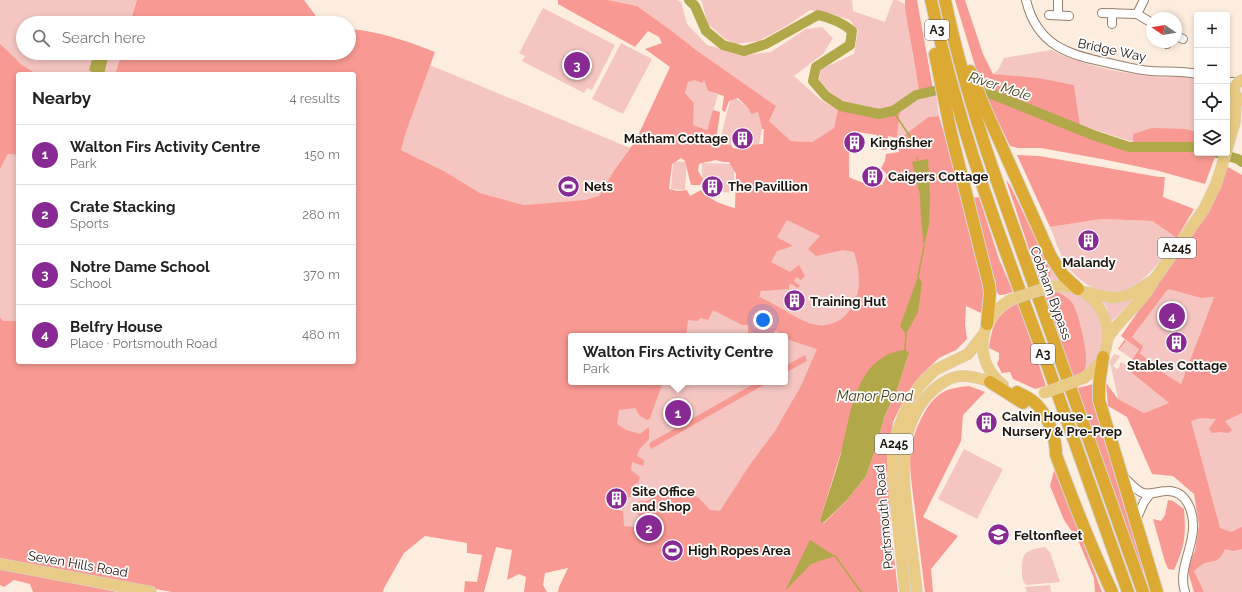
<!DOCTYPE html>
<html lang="en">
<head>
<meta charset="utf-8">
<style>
	:root { --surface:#fff; --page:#f2f2f2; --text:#222; --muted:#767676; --line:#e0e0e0; --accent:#892a94 }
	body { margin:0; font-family:Raleway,sans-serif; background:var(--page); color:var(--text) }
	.controls { position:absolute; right:12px; top:12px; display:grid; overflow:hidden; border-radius:4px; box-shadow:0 2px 6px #0003 }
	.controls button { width:36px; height:36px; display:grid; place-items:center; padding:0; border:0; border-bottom:1px solid var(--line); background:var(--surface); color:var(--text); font:20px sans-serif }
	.compass { position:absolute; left:1146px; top:12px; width:36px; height:36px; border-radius:50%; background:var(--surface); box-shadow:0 2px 6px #0003; rotate:282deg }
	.you { position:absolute; left:763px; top:320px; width:14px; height:14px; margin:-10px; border:3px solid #fff; border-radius:50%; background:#1a73e8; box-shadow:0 0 0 6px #1a73e833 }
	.badge { display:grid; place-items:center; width:26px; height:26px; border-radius:50%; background:var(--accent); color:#fff; font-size:13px; font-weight:700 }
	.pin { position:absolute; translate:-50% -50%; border:2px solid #fff; box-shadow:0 1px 4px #0006 }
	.popup { position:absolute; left:568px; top:333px; width:220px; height:52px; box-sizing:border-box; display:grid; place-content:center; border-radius:4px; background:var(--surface); filter:drop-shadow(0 1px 3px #0005); font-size:13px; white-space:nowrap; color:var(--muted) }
	.popup b { font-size:15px; color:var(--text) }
	.popup::after { content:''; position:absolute; left:50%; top:100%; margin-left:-8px; border:8px solid transparent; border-top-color:var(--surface) }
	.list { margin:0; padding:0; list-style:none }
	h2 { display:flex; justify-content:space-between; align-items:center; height:52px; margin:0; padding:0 16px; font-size:17px }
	h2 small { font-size:13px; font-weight:400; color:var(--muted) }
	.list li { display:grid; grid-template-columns:26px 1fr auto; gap:12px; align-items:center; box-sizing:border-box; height:60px; padding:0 16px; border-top:1px solid var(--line) }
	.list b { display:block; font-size:15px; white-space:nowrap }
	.list p { margin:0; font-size:13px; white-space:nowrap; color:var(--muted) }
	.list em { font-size:13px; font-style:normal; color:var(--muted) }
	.icon { flex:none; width:22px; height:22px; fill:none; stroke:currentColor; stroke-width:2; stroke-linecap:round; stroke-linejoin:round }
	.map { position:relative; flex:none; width:1242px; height:592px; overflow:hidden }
	.search { position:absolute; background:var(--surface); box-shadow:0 2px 6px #0003; left:16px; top:16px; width:340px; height:44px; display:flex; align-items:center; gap:10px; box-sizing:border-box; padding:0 14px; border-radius:22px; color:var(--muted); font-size:15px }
	.panel { position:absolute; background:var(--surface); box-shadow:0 2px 6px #0003; left:16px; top:72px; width:340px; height:292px; border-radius:4px }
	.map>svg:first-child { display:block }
</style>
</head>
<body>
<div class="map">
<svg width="1242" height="592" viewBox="0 0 1242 592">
	<rect width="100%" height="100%" fill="#fdeddf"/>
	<g fill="#f5c5c1" fill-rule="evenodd">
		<polygon points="0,0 137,0 130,23 23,23 23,53 122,53 115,74 18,74 0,65"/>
		<polygon points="608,0 677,0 681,2 687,24 707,45 744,55 771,52 806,29 822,27 833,38 823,54 794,76 822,101 838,109 834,128 812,142 791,141 769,121 776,106 696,50 672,31 637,6"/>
		<polygon points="701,0 852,0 853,11 885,22 893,0 897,0 905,4 913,58 919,91 908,96 891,108 874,109 839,101 819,81 821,69 854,54 858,31 850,20 832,14 810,10 788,25 759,41 736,44 725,39 708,24"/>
		<polygon points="543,8 615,45 592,90 587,88 584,93 522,61 525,56 519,53"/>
		<polygon points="621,43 652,59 623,114 592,99"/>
		<path d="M1051 50C1082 65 1126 75 1161 77 1168 78 1175 76 1182 76 1187 76 1192 78 1197 80V132L1186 129 1133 134V142L1080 125 1074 85 993 74 998 70 1004 58Z"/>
		<polygon points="430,65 630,148 613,172 599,196 584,200 524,205 480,193 444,171 401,150 406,132"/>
		<polygon points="695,79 704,79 708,91 718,95 707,130 692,125 694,103 685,93 688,82"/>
		<polygon points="936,94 939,116 928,117 897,141 900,112 916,98"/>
		<polygon points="732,95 749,109 758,112 762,129 759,144 748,144 749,132 739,131 737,141 732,140 731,145 719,145 726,116"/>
		<polygon points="8,154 18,155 18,321 3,321 0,317 0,169"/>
		<polygon points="673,161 687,162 685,190 671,189"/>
		<polygon points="702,163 734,164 734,193 722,192 722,181 705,179 704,187 702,186"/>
		<path d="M768 201 901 234 789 528 563 592 573 546 548 243 716 270ZM571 336H785V382H571Z"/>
		<path d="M1101 219 1152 221 1177 238C1156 267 1128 310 1088 285 1079 279 1072 273 1066 264 1059 253 1055 239 1050 227Z"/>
		<polygon points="1048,264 1066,282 1040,282 1049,278 1051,271"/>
		<polygon points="1168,289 1201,298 1214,297 1181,384 1162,372 1140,353 1141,344 1132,337"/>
		<path d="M1065 290C1076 295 1089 300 1096 310 1105 322 1106 349 1097 360 1093 365 1088 369 1083 373L1072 304 1056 291Z"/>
		<polygon points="1138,294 1108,325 1107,317 1108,310 1104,303 1099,302 1096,296"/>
		<polygon points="1127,340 1139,348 1132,359 1119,350"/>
		<polygon points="1114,354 1120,356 1113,366 1117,369 1120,366 1119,365 1121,362 1128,366 1126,368 1169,403 1144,413 1118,399 1111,366 1109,363"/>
		<polygon points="1242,400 1242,592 1203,592 1191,564 1215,545 1184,413"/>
		<polygon points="964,449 1003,469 977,519 938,499"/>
		<path d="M1045 547 1050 552 1060 582 1026 585C1022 580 1022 576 1022 570 1021 551 1028 550 1045 547Z"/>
		<polygon points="1050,585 1051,592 1027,592 1025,587"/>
	</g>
	<g fill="#f99993" fill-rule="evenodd">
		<polygon points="137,0 304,0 321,23 130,23"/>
		<path d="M558 0H608L637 6 672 31 696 50 776 106 769 121 791 141 812 142 834 128 838 109C858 115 880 119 900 112L897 138 888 136 889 149 882 150 878 141 877 135 852 131C848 146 849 161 849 177 860 182 869 186 882 185L887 175 881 168 885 161 886 154 899 152 897 141 928 117 939 116 984 275 985 300 981 313 966 306 965 325 967 339 956 350 939 358 921 375 907 393 893 422 888 461 891 530 898 592H558L559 587 568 568 545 573 543 585 547 592H524L526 577 519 574 507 580 512 550 496 547 484 592H464L465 581 477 582 482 555 467 553V543L425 536 404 553 384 588 383 592H172L0 561V317L3 321H18V362H354V74H115L122 53H349V29C379 31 407 41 435 52L406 132 401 150 444 171 480 193 524 205 584 200 599 196 613 172 636 140 670 67 645 49 662 43 659 37 648 31 635 47 558 4ZM695 80 702 83 704 80 708 91 724 96 722 110 725 112 729 101 738 98 749 109 751 114 758 112 762 129H764L763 144 740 145 738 149 733 148 731 145 719 144 716 141 720 112 713 110 707 130 693 125 694 103 685 93 688 82ZM681 158 685 161 691 185H700L703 179 698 171 699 164C704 162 710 162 715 160L724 162H729L736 174 735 208C722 205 710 200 701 190L690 196 687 190 678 191 669 189 672 164ZM787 220 820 236 808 249 816 256 843 250 854 252C860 272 863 293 849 311 843 318 842 320 833 323 827 325 823 326 817 325 798 322 778 304 759 297L761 291 789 289V285L792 284 797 288 800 286 794 281 796 277 801 280 805 276 799 265 790 272 771 262 777 251 793 246 777 237ZM713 310 742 325H748V336H769L776 331 792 341 817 349 801 386 775 431 749 466 720 511 710 510 699 498 686 490H664L647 501H639L635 507 641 521 634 527 624 526 623 511 609 508 606 505 612 493 624 497H631L634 491 635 484 638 483 640 477 631 470 632 462 643 466 644 460 637 456 639 450 649 439V427L640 434 626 430 617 424 619 410 635 408 640 416 647 420 650 418 663 382H571V336H686L688 320 698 321 700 318 708 320ZM909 353 897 390 885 415 875 450 866 476 846 501 823 524 820 520 841 452Z"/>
		<polygon points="905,0 917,0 933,89 919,91 905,8"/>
		<polygon points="955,0 965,0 983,54 993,74 1038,78 1074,85 1080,125 1001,94 983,88 976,69"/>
		<polygon points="0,44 22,65 36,74 18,74 18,155 8,154 0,169"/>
		<polygon points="986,97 994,99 1104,143 1132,151 1196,151 1197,153 1203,153 1215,157 1205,184 1159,171 1107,160 1041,148 1018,148 1010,146"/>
		<polygon points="1152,128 1186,129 1197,132 1197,143 1133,142 1133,134"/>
		<polygon points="1017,155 1039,156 1159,177 1165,177 1163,197 1194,209 1177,238 1152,221 1101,219 1050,227"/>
		<path d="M1228 167 1242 175V413L1225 421 1232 430 1228 433 1220 432 1212 433 1209 429 1216 419 1200 418 1191 421 1220 528 1231 532 1242 527V549L1233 551 1225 549C1219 562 1217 560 1205 563 1201 564 1198 568 1194 571L1204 592H1194L1187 568 1195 551 1199 525 1194 494 1173 476 1152 474 1127 417 1108 406 1106 383 1118 399 1144 413 1169 403 1126 368 1139 349 1125 339 1126 341 1119 350 1118 349 1125 339 1121 336 1190 237ZM1168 289 1201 298 1214 297 1181 384 1162 372 1140 353 1143 346 1132 337Z"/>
		<polygon points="1006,180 1010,185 1051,271 1049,279 1040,282"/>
		<polygon points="979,197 999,259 1013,292 1003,295 999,295 996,291 996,283 985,249 972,198"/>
		<path d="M1056 291C1061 294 1069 298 1073 304 1079 315 1091 361 1084 371 1082 375 1077 375 1073 376L1043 294Z"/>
		<path d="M1018 303 1046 386 1035 389 1013 379 1010 372 1002 373 997 364 999 359V353L989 348C992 326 996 313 1018 303Z"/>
		<polygon points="805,355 807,361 785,373 785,366"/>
		<polygon points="757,382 769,382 651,449 649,445 651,442"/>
		<polygon points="1094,384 1146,569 1142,571 1077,388"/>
		<path d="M969 386 985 392 963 415 961 441 923 517 958 536 931 569 933 592H925C922 568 919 544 916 519 914 499 910 479 910 459 910 439 924 405 940 394 949 388 959 387 969 386Z"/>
		<polygon points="1055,467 1058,475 1102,592 1095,592 1094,578 1078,540 1064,520 1050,486"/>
		<path d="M1168 500 1173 501 1184 509C1186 535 1185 546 1174 570L1168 569 1165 562 1153 519 1161 521 1165 515Z"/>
		<polygon points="0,568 117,592 33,592 30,584 14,580 4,587 0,585"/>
	</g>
	<g fill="#b0a849">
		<polygon points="97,53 100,53 108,58 104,74 95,74 89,70 92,60"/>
		<polygon points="928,159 930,196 929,224 924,247 921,220 920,195 912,162"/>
		<polygon points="918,277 922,282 918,312 906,334 900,326"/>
		<path d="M905 350 909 353 897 390 885 415 875 450 866 476 846 501 822 524 820 520C827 498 835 475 841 453 851 414 855 356 905 350Z"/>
		<polygon points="810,540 835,556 811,564 785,591"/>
	</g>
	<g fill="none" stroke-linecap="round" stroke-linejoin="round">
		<g stroke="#b0a849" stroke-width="1.5">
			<polyline points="893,111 917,147"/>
			<polyline points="917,157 918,160"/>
			<polyline points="918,277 924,247"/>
			<polyline points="905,350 906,334"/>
			<polyline points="835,556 861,592"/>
		</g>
		<g stroke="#b0a849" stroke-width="10">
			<path d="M689 0 695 6 706 31 723 45 744 51 766 44 818 15C831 18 842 22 852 31L850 45 816 67 813 81 826 96 841 106 879 114 893 111 916 95 955 86 994 95 1093 135 1129 147H1197"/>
			<polyline points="1217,153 1238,159 1242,162"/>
		</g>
		<defs>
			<g id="minor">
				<path d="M1026 0C1037 46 1069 55 1109 63 1123 66 1137 70 1151 71 1167 72 1182 71 1197 74"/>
				<polyline points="1058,0 1058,15"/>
				<polyline points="1102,13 1137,14 1152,23"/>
				<polyline points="1137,14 1144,0"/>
				<polyline points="1049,15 1069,16"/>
				<polyline points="1112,24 1112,13"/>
				<polyline points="1176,36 1183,39"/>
				<polyline points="1167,44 1168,42"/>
				<polyline points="1227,82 1238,82"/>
				<path d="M1122 475C1128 481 1135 490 1143 493 1152 495 1159 491 1167 491 1187 490 1194 513 1193 529 1192 550 1178 571 1185 592"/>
				<polyline points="1136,520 1144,502 1150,494"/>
			</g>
			<g id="major">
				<path d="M1241 100 1236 96C1232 89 1235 83 1242 80"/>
				<polyline points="1227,149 1235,122 1236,96"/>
				<path d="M1049 287C1103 277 1130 347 1084 378"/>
				<path d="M1085 292C1093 293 1101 296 1109 297 1127 300 1138 289 1152 281"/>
				<path d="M1108 338C1122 315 1142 304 1154 280L1204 209 1216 184 1226 153"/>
				<path d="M1003 385C973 361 977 320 1010 300"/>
				<polyline points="0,564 151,592"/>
				<polyline points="905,592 893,476 893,449 897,432 910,399 921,384 935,370 968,354 983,335"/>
				<path d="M917 592C914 565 910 537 907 510 902 470 899 426 929 394 938 385 950 376 963 376 976 376 987 381 999 384"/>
			</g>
			<g id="highway">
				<path d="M931 0C950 88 977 174 1008 258 1021 295 1035 331 1048 367 1075 442 1101 517 1128 592"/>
				<path d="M945 0C957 58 974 114 993 170L1143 592"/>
				<polyline points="935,54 951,133 989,285 990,293 987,324"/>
				<polyline points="970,71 983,104 1051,257 1063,275 1078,289"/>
				<polyline points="1103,357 1099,385 1099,400 1157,592"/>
				<polyline points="990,382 1023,403"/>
				<path d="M1017 392C1024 396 1033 399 1038 406 1049 418 1056 439 1056 455 1073 501 1091 547 1112 592"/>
			</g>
		</defs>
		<use href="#minor" stroke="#977f69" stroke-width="10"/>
		<use href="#major" stroke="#d7d5d3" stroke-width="12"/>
		<use href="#highway" stroke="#d7d5d3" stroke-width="14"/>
		<use href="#minor" stroke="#fff" stroke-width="8"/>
		<use href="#major" stroke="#eacb85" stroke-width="11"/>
		<use href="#highway" stroke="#dca933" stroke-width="12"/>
		<defs>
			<g id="major-bridge">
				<polyline points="1010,300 1049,287"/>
				<polyline points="1044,393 1084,378"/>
			</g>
		</defs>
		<use href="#major-bridge" stroke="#d7d5d3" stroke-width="12" stroke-linecap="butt"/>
		<use href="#major-bridge" stroke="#eacb85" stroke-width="11"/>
	</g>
	<defs>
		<symbol id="building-disc" viewBox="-11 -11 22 22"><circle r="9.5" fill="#892a94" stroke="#fdfdfd"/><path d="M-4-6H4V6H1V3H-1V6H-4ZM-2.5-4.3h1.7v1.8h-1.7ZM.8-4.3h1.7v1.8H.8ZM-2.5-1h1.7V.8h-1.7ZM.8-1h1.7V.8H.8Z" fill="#fff"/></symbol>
		<symbol id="stadium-disc" viewBox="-11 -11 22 22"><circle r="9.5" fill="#892a94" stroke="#fdfdfd"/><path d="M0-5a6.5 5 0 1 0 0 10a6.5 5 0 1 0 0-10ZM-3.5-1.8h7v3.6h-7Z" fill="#fff"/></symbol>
		<symbol id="school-disc" viewBox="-11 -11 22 22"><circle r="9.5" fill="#892a94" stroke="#fdfdfd"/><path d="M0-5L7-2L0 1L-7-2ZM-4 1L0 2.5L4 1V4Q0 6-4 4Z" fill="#fff"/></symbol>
	</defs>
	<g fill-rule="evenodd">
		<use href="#building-disc" x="730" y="126" width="25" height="25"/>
		<use href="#building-disc" x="842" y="130" width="25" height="25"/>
		<use href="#building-disc" x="860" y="164" width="25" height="25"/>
		<use href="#stadium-disc" x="556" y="174" width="25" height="25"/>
		<use href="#building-disc" x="700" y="174" width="25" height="25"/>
		<use href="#building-disc" x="1076" y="228" width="25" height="25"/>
		<use href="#building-disc" x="782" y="288" width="25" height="25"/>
		<use href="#building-disc" x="1164" y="330" width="25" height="25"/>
		<use href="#building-disc" x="974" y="410" width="25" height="25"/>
		<use href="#building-disc" x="604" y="486" width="25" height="25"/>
		<use href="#school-disc" x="986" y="522" width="25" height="25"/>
		<use href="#stadium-disc" x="660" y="538" width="25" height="25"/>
	</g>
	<g text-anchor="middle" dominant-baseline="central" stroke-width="3.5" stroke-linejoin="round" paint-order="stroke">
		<g fill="#fdfdfd" stroke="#625b55" stroke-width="1">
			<rect x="925" y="20" width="24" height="20" rx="3"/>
			<rect x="1158" y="238" width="38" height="20" rx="3"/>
			<rect x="1031" y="344" width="24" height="20" rx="3"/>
			<rect x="875" y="434" width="38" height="20" rx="3"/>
		</g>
		<g font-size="12" font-weight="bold" fill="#1f160d">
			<text x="937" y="30">A3</text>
			<text x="1177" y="248">A245</text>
			<text x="1043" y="354">A3</text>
			<text x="894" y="444">A245</text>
		</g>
		<g font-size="13" fill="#1f160d" stroke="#fdfdfd">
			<text transform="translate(1112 50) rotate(12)">Bridge Way</text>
			<text transform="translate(1051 293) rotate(70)">Cobham Bypass</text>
			<text transform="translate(884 517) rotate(-95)">Portsmouth Road</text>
			<text transform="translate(78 564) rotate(10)">Seven Hills Road</text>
		</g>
		<g font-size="13" font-weight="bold" fill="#1f160d" stroke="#fdfdfd" text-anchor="start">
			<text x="728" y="138" text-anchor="end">Matham Cottage</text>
			<text x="870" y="142">Kingfisher</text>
			<text x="888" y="176">Caigers Cottage</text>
			<text x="584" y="186">Nets</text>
			<text x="728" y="186">The Pavillion</text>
			<text x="1089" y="262" text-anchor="middle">Malandy</text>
			<text x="810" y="301">Training Hut</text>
			<text x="1177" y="365" text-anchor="middle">Stables Cottage</text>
			<text x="1002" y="416">Calvin House -<tspan x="1002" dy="15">Nursery &amp; Pre-Prep</tspan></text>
			<text x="632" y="491">Site Office<tspan x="632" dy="15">and Shop</tspan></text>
			<text x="1014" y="535">Feltonfleet</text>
			<text x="688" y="550">High Ropes Area</text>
		</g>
		<g font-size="14" font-style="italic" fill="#444119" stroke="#fdfdfd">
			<text transform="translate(1000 86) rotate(18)">River Mole</text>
			<text x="875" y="396">Manor Pond</text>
		</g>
	</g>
</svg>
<div class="controls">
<button>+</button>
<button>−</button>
<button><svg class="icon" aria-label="locate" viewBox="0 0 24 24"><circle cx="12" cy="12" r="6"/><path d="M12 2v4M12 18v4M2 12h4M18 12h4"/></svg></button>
<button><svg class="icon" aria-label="layers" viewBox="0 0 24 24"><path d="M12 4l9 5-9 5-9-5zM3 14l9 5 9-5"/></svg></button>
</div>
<svg class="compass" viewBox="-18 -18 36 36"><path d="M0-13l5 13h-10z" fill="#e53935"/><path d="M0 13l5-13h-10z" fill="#767676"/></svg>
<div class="you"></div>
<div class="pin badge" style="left:678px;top:413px">1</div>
<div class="popup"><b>Walton Firs Activity Centre</b>Park</div>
<div class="pin badge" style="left:649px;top:528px">2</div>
<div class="pin badge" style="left:577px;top:65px">3</div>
<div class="pin badge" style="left:1172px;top:316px">4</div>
<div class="search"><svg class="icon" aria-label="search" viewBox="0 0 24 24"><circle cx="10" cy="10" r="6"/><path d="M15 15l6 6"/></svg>Search here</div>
<section class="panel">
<h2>Nearby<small>4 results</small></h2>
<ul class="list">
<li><span class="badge">1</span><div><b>Walton Firs Activity Centre</b><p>Park</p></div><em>150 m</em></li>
<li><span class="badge">2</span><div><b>Crate Stacking</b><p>Sports</p></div><em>280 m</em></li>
<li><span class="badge">3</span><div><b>Notre Dame School</b><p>School</p></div><em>370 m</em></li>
<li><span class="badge">4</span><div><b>Belfry House</b><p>Place · Portsmouth Road</p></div><em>480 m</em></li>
</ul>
</section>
</div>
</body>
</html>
